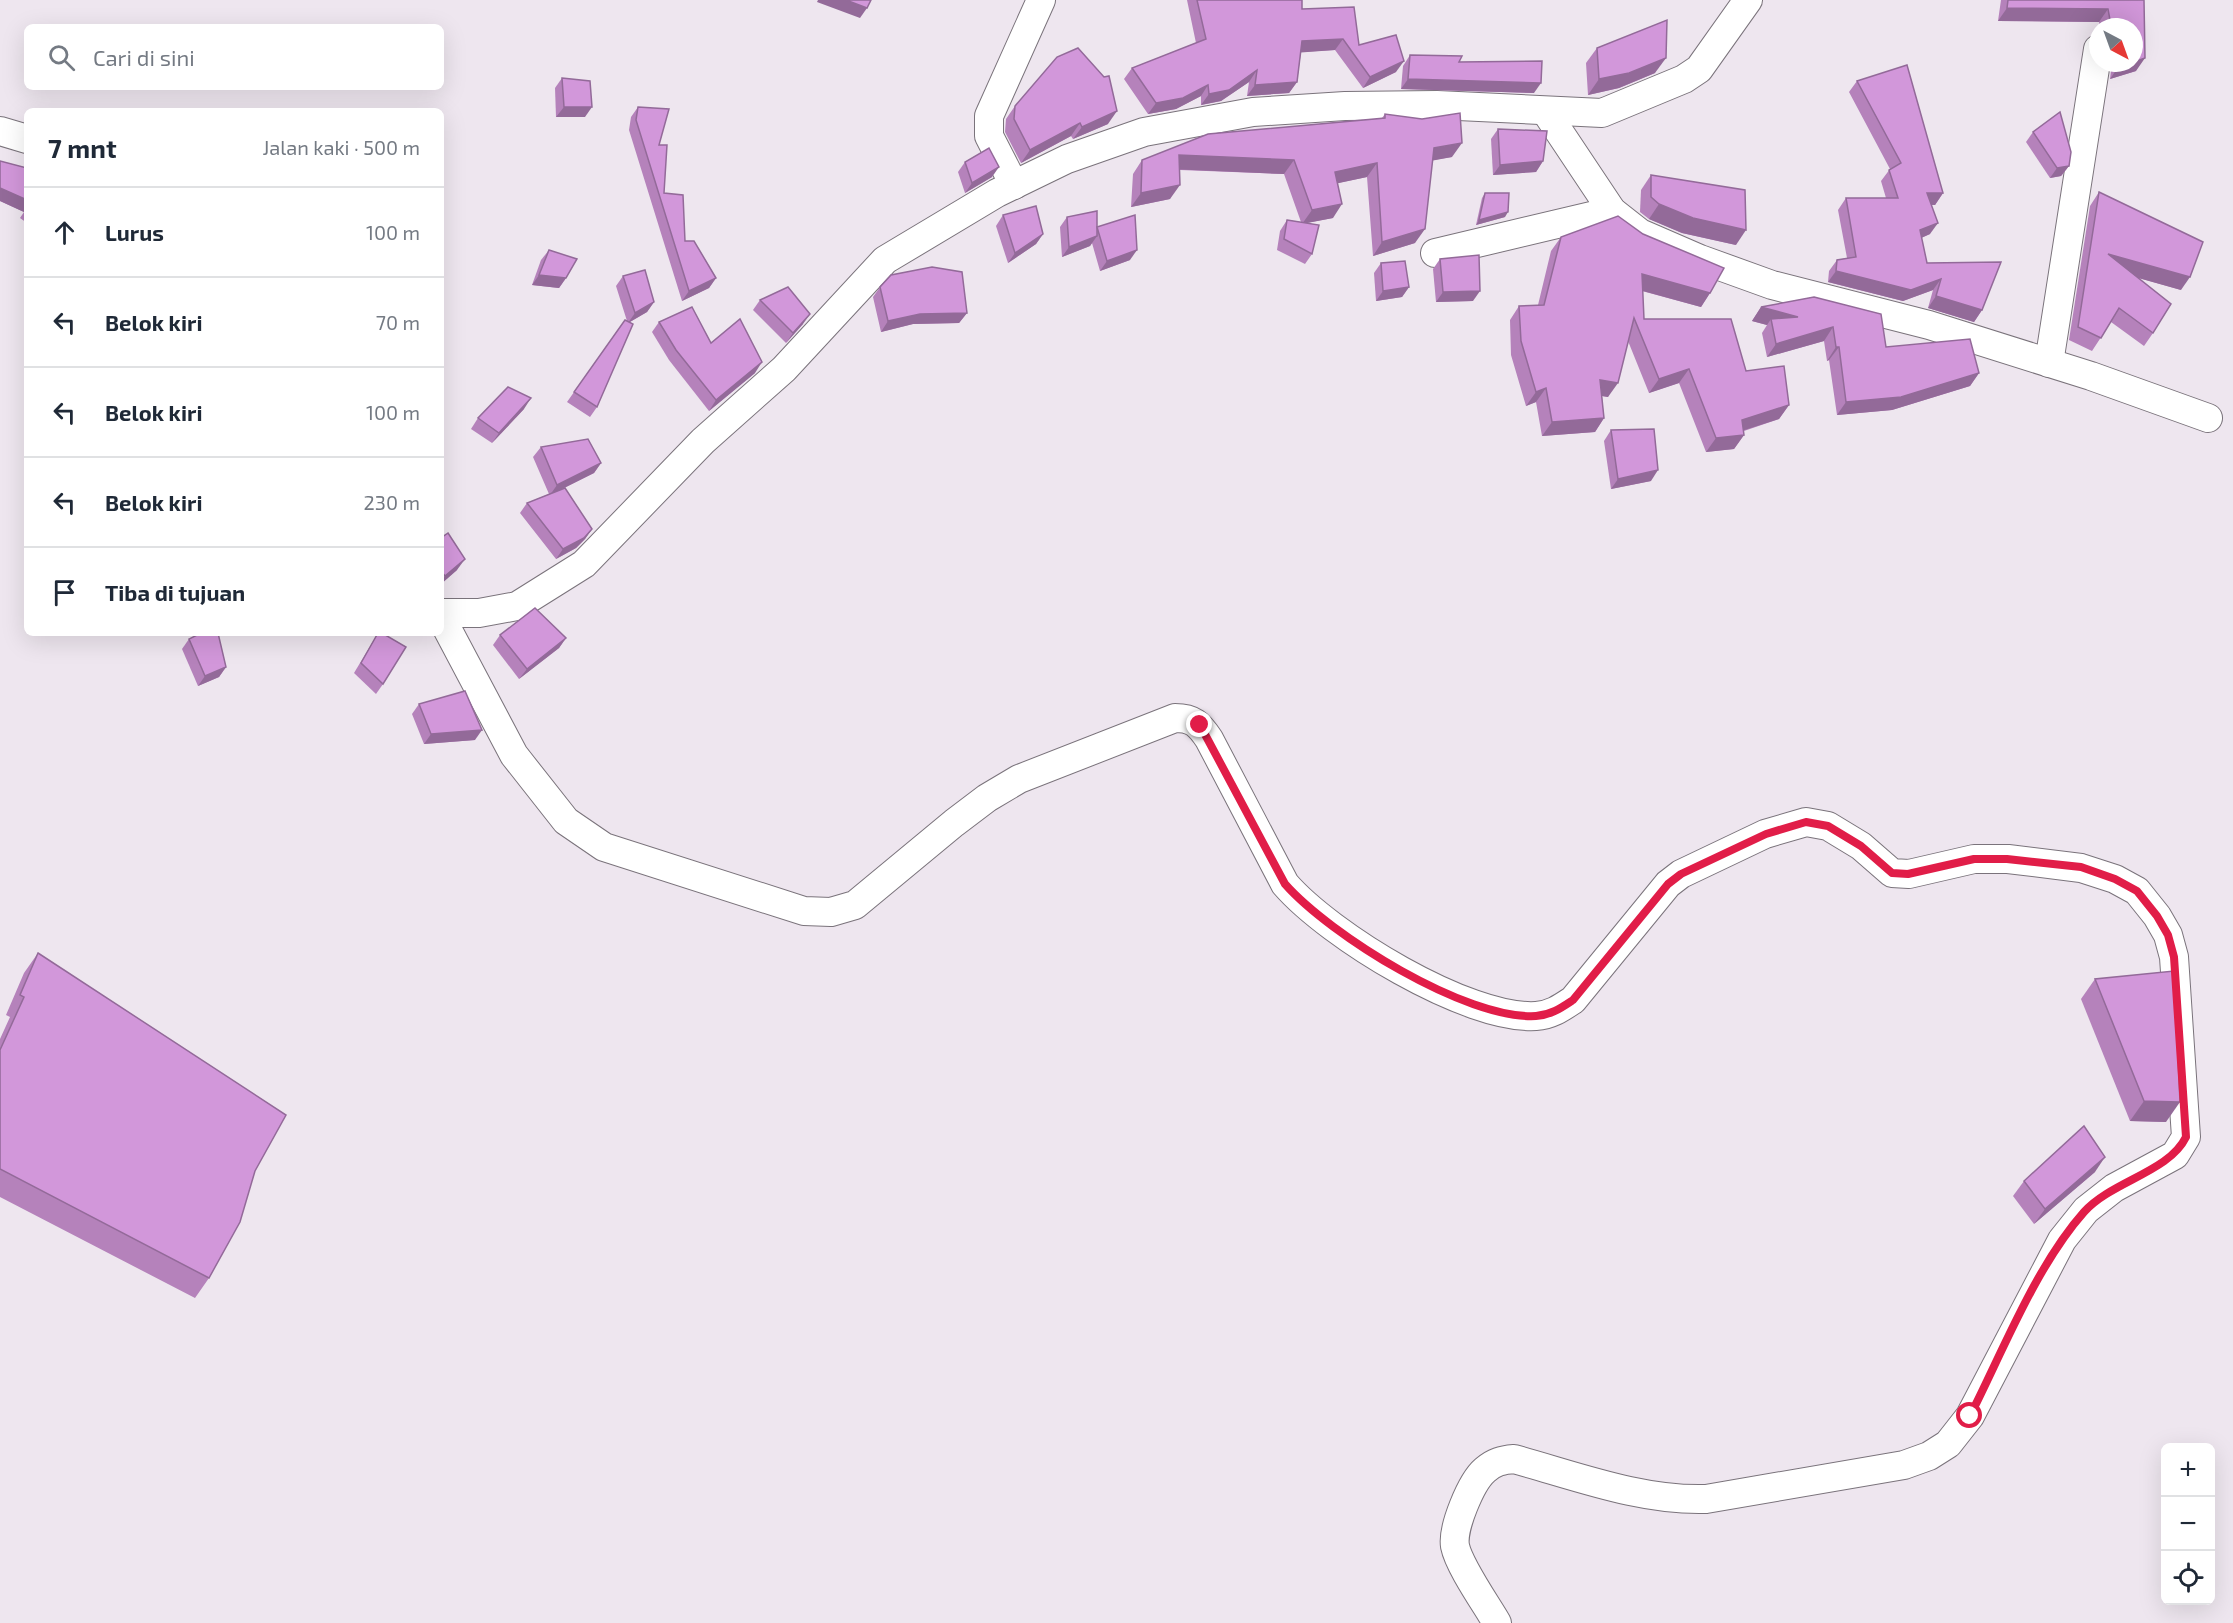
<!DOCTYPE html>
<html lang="id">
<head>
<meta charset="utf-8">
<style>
	:root { --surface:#fff; --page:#f6f6f7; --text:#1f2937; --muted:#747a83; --line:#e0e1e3 }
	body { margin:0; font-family:"Exo 2",sans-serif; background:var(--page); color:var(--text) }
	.controls { position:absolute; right:18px; bottom:18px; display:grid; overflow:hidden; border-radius:9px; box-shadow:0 6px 24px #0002 }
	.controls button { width:54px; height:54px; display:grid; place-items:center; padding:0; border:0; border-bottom:2px solid var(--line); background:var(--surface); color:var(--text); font:30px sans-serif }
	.compass { position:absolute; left:2089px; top:18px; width:54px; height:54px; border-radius:50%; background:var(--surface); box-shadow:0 6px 24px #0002; rotate:139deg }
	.stop { position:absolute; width:18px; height:18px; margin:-14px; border:4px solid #e11d48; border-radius:50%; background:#fff }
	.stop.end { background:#e11d48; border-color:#fff; box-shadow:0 2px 6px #0008 }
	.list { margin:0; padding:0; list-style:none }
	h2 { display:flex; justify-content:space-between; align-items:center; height:78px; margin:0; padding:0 24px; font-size:26px }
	h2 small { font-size:20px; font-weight:400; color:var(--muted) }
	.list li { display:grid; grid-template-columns:39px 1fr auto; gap:18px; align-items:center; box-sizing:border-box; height:90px; padding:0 24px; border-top:2px solid var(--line) }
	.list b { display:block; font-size:22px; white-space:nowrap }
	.list em { font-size:20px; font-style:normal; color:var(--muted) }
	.icon { flex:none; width:33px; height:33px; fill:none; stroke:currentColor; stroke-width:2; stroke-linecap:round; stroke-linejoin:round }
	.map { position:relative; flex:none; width:2233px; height:1623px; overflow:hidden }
	.search { position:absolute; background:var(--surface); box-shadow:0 6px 24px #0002; left:24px; top:24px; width:420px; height:66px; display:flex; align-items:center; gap:15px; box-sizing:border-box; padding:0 21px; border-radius:9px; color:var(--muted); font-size:22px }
	.panel { position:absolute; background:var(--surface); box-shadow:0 6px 24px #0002; left:24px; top:108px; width:420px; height:528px; border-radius:9px }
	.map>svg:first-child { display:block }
</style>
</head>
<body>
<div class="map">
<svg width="2233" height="1623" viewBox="0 0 2233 1623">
	<rect width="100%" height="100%" fill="#eee6ef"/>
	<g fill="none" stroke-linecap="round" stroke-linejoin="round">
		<defs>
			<g id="minor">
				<polyline points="1546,112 1612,211 1640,233 1700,259 1772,285 1929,325 2091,376 2208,418"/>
				<polyline points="0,131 27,139"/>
				<polyline points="1014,185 989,136 989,116 1041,0"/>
				<polyline points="1435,253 1612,211"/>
				<polyline points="2049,363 2098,49"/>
				<polyline points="441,613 479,613 517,606 584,564 703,441 784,369 885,260 997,193 1067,159 1144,132 1253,112 1345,106 1437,105 1602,113 1684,79 1699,69 1748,0"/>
				<path d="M441 617 514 755 566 821 604 847 804 911 831 912 855 905 954 823 987 798 1019 779 1175 718C1193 718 1199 724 1209 739L1285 884C1329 935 1467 1020 1536 1016 1551 1015 1561 1008 1573 1000L1668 884 1681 874 1765 834 1806 822 1828 826 1861 846 1892 873 1909 874 1974 859H2008L2081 868 2115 879 2137 891 2157 916 2168 935 2174 957 2186 1137 2175 1155 2114 1188 2086 1210 2062 1240 1970 1416 1948 1444 1929 1456 1904 1465 1706 1499C1641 1501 1576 1476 1514 1459 1502 1460 1494 1462 1485 1470 1471 1482 1452 1528 1455 1546 1459 1566 1486 1604 1497 1623"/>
			</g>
		</defs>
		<use href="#minor" stroke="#7a737b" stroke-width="30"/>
		<use href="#minor" stroke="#fff" stroke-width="28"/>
	</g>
	<g fill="#b582bb">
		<polygon points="1187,0 1302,0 1302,9 1359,45 1396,72 1363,88 1335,50 1301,52 1297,82 1289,93 1247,96 1249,82 1221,101 1201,105 1201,96 1176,109 1148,114 1124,79 1132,68 1196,43"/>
		<polygon points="2001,0 2144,0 2136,71 2110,79 2112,63 2134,63 2134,27 2100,27 2099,22 1998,21"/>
		<polygon points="1597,48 1655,73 1619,88 1588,95 1586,63"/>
		<polygon points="1410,55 1459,62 1534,93 1401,89 1403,66"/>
		<polygon points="562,78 585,117 556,117 555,88"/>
		<polygon points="1857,81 1943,193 1935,205 1931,205 1930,234 1921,238 1927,263 1982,310 1974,322 1928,308 1933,290 1903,301 1828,282 1829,271 1837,260 1847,258 1838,210 1846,198 1886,198 1881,181 1890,169 1849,92"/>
		<polygon points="1015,106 1108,124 1073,139 1071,136 1021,163 1005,132 1006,119"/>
		<polygon points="638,107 659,145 664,193 685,241 716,278 709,288 682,301 629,130 631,117"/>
		<polygon points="1385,114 1452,157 1433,160 1415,243 1373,256 1367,177 1338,183 1333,218 1306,223 1312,254 1305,264 1277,250 1280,231 1287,220 1301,222 1284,174 1180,170 1170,199 1131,207 1133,174 1142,160 1382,118"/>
		<polygon points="1498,129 1543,161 1536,172 1493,175 1491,139"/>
		<polygon points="2033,132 2069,166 2061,176 2050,178 2026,142"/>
		<polygon points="0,161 27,168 27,223 20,218 24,212 0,201"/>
		<polygon points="965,162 992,177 965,193 958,172"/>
		<polygon points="1651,175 1736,245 1682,233 1649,219 1640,212 1641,190"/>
		<polygon points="2099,192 2181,290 2139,278 2153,333 2144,346 2111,322 2092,351 2069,340 2090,206"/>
		<polygon points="1485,193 1505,217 1476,225 1482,198"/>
		<polygon points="1003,215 1043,234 1036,244 1008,263 996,226"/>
		<polygon points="1067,217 1097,227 1130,260 1100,271 1092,243 1090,246 1062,257 1060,227"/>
		<polygon points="1561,237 1710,293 1701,307 1642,291 1644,319 1746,371 1789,405 1779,419 1744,431 1744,435 1734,449 1706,452 1679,383 1649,393 1628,341 1608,397 1602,396 1604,418 1595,432 1542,436 1536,402 1526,406 1511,355 1510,320 1519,306 1538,305 1551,251"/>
		<polygon points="549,250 566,278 559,288 532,285 541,260"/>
		<polygon points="1440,259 1473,301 1436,302 1433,269"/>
		<polygon points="1381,263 1409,287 1402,297 1376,301 1374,273"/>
		<polygon points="623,276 654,302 647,312 630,322 597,407 590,417 567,402 625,320 627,321 616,286"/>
		<polygon points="880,287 967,313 959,323 913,324 881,332 873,297"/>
		<polygon points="1814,297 1886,347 1979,373 1970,386 1892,410 1837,415 1829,360 1827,361 1824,341 1767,357 1762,333 1767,325 1752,321 1761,307"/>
		<polygon points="760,300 803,324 786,343 753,310"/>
		<polygon points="659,322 711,343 755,373 709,411 669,360 652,332"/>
		<polygon points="524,409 492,443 471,429 478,418"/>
		<polygon points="1611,430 1651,481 1611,489 1604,441"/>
		<polygon points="541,447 601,463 594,473 562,489 592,529 585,539 576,548 556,559 520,513 527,503 549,494 533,457"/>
		<polygon points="441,538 457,570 441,584"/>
		<polygon points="378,633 383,684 376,694 354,673"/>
		<polygon points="500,635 566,638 559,648 519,679 493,645"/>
		<polygon points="189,639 226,667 219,677 198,686 182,649"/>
		<polygon points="419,704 475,740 424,744 412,714"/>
		<polygon points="38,953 255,1171 209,1278 195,1298 0,1197 0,1039 10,1017 6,1015 24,973"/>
		<polygon points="2095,979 2166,1122 2130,1121 2081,999"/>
		<polygon points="2095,1172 2034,1224 2013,1196 2024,1181"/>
	</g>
	<g fill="#936a99">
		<polygon points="818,0 846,0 867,8 860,18 817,2"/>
		<polygon points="2007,8 2108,9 2099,22 1998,21"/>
		<polygon points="1343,39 1335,50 1294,53 1302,41"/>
		<polygon points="1666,58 1655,73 1619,88 1588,95 1599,79"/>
		<polygon points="2145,58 2136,71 2110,79 2119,66 2129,63 2134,63 2134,62"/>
		<polygon points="1404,61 1396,72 1363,88 1370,77"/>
		<polygon points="1257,70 1249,82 1221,101 1201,105 1209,94"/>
		<polygon points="1408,79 1541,83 1534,93 1401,89"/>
		<polygon points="1297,82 1289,93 1247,96 1255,85"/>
		<polygon points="1208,85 1201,96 1176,109 1148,114 1156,103"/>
		<polygon points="564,107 592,107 585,117 556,117"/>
		<polygon points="1117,111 1108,124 1073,139 1082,127"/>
		<polygon points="1080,123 1071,136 1021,163 1030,150"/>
		<polygon points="1462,143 1452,157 1425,162 1434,148"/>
		<polygon points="1179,155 1294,160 1284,174 1169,169"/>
		<polygon points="1543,161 1536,172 1493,175 1500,165"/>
		<polygon points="1377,163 1367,177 1325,186 1335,172"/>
		<polygon points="2069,166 2061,176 2050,178 2057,168"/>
		<polygon points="999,167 992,177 965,193 972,183"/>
		<polygon points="1180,185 1170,199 1131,207 1141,193"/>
		<polygon points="0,188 27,200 27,208 24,212 0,201"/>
		<polygon points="1927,193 1943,193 1935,205 1919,204"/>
		<polygon points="1342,204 1333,218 1302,224 1312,210"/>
		<polygon points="1659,204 1746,230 1736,245 1682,233 1649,219"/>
		<polygon points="1508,212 1505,217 1476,225 1479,220"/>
		<polygon points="1938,223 1930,234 1912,242 1920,230"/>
		<polygon points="1425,229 1415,243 1373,256 1382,242"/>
		<polygon points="1043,234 1036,244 1008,263 1015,253"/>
		<polygon points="1097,236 1090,246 1062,257 1069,247"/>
		<polygon points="1137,250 1130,260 1100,271 1107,261"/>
		<polygon points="2108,254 2190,277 2181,290 2099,267"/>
		<polygon points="1836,271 1941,279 1933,290 1903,301 1828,282"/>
		<polygon points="1642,274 1710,293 1701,307 1632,288"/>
		<polygon points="539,275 566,278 559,288 532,285"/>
		<polygon points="716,278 709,288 682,301 689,291"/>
		<polygon points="1409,287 1402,297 1376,301 1383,291"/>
		<polygon points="1480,291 1473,301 1436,302 1443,292"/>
		<polygon points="1936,296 1982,310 1974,322 1928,308"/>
		<polygon points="654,302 647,312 628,323 635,313"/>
		<polygon points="1761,307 1798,317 1771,319 1767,325 1752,321"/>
		<polygon points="967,313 959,323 913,324 881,332 888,321 920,314"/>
		<polygon points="810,314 803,324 786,343 793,333"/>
		<polygon points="1833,327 1824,341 1767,357 1776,344"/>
		<polygon points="1836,347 1839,347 1829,360 1827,361"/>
		<polygon points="762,362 755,373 709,411 716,400"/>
		<polygon points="1689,369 1679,383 1649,393 1659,379"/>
		<polygon points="1979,373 1970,386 1892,410 1837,415 1846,402"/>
		<polygon points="1600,380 1618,383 1608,397 1590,394"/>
		<polygon points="1546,388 1536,402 1526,406 1536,392"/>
		<polygon points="531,398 524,409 492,443 499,433"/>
		<polygon points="1789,405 1779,419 1732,434 1742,420"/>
		<polygon points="1604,418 1595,432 1542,436 1552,422"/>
		<polygon points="1744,435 1734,449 1706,452 1716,438"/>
		<polygon points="601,463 594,473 550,495 557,485"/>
		<polygon points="1658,470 1651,481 1611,489 1618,479"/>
		<polygon points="592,529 585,539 576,548 556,559 563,549"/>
		<polygon points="465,559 457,570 441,584 441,582 445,576"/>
		<polygon points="566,638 559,648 519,679 527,669"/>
		<polygon points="226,667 219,677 198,686 205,676"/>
		<polygon points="482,730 475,740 424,744 431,734"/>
		<polygon points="2144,1101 2180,1102 2166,1122 2130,1121"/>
		<polygon points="2105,1157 2095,1172 2034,1224 2045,1209"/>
	</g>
	<g fill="#d297da" stroke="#936a99" stroke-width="1.5">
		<polygon points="846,0 871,0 867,8"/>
		<polygon points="1197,0 1302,0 1302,9 1354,7 1359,45 1396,35 1404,61 1370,77 1343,39 1302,41 1297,82 1255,85 1257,70 1229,90 1209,94 1208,85 1183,98 1156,103 1132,68 1206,39"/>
		<polygon points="2008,0 2144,0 2145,58 2134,62 2134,27 2120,27 2118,24 2110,20 2108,9 2007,8"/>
		<polygon points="1667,20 1666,58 1629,73 1599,79 1597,48"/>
		<polygon points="1078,48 1104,77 1109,76 1117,111 1082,127 1080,123 1030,150 1014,119 1015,106 1057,57"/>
		<polygon points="1410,55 1462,56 1459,62 1542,61 1541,83 1408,79"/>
		<polygon points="2119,63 2129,63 2119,66"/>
		<polygon points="1907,65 1943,193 1927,193 1938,223 1920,230 1927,263 2001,262 1982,310 1936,296 1941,279 1911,290 1836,271 1837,260 1856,257 1846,198 1898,198 1889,170 1901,163 1857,81"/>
		<polygon points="562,78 590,81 592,107 564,107"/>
		<polygon points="638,107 669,109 659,145 667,145 664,193 683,195 685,241 694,241 716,278 689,291 636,120"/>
		<polygon points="2060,112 2071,152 2069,166 2057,168 2033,132"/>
		<polygon points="1460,113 1462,143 1434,148 1425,229 1382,242 1377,163 1335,172 1342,204 1312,210 1294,160 1179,155 1180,185 1141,193 1142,160 1208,134 1385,118 1385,114 1422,119"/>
		<polygon points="1498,129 1547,131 1543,161 1500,165"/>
		<polygon points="989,148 999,167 972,183 965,162"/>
		<polygon points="0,161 27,168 27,200 0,188"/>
		<polygon points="1651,175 1745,190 1746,230 1693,218 1659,204 1651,197"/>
		<polygon points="2099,192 2203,242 2190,277 2108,254 2171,304 2153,333 2119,308 2101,338 2078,327"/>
		<polygon points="1485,193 1509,193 1508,212 1479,220"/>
		<polygon points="1036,206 1043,234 1015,253 1003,215"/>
		<polygon points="1097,211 1097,236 1069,247 1067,217"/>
		<polygon points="1135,215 1137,250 1107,261 1097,227"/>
		<polygon points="1618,216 1643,234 1724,268 1710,293 1642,274 1644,319 1731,319 1746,371 1784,366 1789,405 1742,420 1744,435 1716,438 1689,369 1659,379 1634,318 1618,383 1600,380 1604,418 1552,422 1546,388 1536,392 1521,341 1519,306 1544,305 1561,237"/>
		<polygon points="1287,220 1319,225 1312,254 1284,239"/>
		<polygon points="549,250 577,259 566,278 539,275"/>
		<polygon points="1479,255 1480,291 1443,292 1440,259"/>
		<polygon points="1405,261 1409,287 1383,291 1381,263"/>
		<polygon points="932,267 962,272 967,313 920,314 888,321 880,287 891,275"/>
		<polygon points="645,270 654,302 635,313 623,276"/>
		<polygon points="788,287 810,314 793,333 760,300"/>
		<polygon points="1814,297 1881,314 1886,347 1970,339 1979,373 1901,397 1846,402 1839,347 1836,347 1833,327 1776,344 1771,319 1798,317 1761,307"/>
		<polygon points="692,307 711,343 740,319 762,362 716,400 676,350 659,322"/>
		<polygon points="625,320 633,324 597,407 574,392"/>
		<polygon points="508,387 531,398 499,433 478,418"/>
		<polygon points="1654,429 1658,470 1618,479 1611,430"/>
		<polygon points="588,439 601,463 557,485 541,447"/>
		<polygon points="565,488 592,529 584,538 563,549 527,503"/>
		<polygon points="448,533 465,559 445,576 441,571 441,538"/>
		<polygon points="535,608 566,638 527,669 500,635"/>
		<polygon points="201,633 218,633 226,667 205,676 189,639"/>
		<polygon points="378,633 382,633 406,647 383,684 361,663"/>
		<polygon points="465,691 482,730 431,734 419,704"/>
		<polygon points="38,953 286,1115 255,1171 240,1222 209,1278 0,1169 0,1050 24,997 20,995"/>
		<polygon points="2174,971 2180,1102 2144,1101 2095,979"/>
		<polygon points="2084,1126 2105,1157 2045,1209 2024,1181"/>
	</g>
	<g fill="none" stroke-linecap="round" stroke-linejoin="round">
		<path stroke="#e11d48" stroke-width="8" d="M1200 725 1285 884C1330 935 1466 1020 1536 1016 1551 1015 1561 1008 1573 1000L1668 884 1681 874 1766 834 1806 822 1828 826 1861 846 1892 873 1908 874 1974 859H2007L2081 867 2115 879 2137 891 2157 916 2168 935 2174 957 2186 1137C2169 1172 2112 1181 2084 1212 2036 1266 2003 1351 1970 1416"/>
	</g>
</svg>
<div class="controls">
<button>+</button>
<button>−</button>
<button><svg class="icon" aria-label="locate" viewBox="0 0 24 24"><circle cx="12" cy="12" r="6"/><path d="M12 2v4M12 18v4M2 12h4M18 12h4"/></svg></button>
</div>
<svg class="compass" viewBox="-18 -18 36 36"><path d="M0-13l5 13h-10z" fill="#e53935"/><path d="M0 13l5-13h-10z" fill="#747a83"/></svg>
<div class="stop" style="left:1970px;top:1416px"></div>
<div class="stop end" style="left:1200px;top:725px"></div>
<div class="search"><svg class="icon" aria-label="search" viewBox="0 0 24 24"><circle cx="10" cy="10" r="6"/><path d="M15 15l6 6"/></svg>Cari di sini</div>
<section class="panel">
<h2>7 mnt<small>Jalan kaki · 500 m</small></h2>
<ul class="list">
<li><svg class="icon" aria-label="ahead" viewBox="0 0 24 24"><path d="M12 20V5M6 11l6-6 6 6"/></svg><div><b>Lurus</b></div><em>100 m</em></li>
<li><svg class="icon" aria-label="left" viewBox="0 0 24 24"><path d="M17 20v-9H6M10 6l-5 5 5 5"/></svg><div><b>Belok kiri</b></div><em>70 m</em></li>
<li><svg class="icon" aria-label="left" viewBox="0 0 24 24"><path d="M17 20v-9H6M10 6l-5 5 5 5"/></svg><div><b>Belok kiri</b></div><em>100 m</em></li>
<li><svg class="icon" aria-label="left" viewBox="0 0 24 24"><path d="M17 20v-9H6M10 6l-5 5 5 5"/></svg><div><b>Belok kiri</b></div><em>230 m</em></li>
<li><svg class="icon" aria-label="arrive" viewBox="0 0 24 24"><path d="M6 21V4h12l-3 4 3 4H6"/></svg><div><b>Tiba di tujuan</b></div></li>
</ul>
</section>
</div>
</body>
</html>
